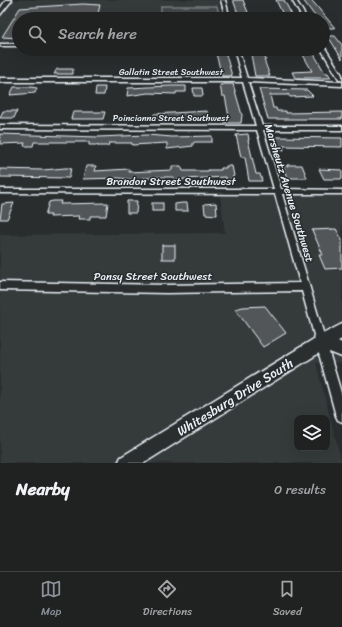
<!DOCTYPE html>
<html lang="en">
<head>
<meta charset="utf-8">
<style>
	:root { --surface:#202222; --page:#282a2a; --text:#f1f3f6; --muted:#a2a4a5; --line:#3d3f40; --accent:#8c9099 }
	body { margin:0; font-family:Sriracha,sans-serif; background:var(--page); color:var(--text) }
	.controls { position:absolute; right:12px; bottom:12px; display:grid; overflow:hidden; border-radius:8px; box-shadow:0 4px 16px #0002 }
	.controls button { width:36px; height:36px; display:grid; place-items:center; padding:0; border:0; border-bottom:1px solid var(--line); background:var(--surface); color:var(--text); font:20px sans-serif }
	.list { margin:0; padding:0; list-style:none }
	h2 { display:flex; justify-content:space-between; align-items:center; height:52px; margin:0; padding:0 16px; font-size:17px }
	h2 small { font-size:13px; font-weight:400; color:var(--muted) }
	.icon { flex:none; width:22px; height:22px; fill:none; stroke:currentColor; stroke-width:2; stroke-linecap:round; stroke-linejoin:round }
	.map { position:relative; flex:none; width:342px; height:463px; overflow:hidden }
	.search { position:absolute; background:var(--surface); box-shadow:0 4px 16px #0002; left:12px; right:12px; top:12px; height:44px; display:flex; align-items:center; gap:10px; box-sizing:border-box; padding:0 14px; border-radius:22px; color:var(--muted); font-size:15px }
	.sheet { height:108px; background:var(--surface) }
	nav { display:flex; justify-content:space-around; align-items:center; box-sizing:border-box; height:56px; border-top:1px solid var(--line); background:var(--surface); font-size:11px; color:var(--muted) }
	nav a { display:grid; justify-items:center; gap:2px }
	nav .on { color:var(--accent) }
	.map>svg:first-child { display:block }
</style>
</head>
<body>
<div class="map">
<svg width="342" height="463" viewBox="0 0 342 463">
	<rect width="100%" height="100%" fill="#2a2d2e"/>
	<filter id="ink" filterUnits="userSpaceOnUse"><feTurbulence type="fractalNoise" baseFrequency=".025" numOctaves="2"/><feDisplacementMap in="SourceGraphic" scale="8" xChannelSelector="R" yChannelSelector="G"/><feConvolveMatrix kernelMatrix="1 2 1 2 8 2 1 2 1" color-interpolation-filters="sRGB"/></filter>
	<g filter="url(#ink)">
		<g fill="#363a3b" fill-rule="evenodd">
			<polygon points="13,0 218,0 223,19 19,19 19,44 0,44 0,18"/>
			<path d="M220 195H342V363H316L342 463H0V235L225 233ZM297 418H327V448H297Z"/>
		</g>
		<polygon fill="#424648" stroke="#959ca0" points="161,6 217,6 220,19 161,19"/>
		<g fill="#535759" stroke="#e8f1f8">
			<polygon points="233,0 243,0 249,15 245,15 247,19 240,19"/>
			<polygon points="276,0 284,0 294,19 285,19"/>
			<polygon points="303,0 311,0 314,3 335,28 323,28 323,19 317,19"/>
			<polygon points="83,4 100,5 97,18 72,18 73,16 66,15 36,15 34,19 19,19 19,38 2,37 20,8"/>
			<polygon points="328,36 335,36 342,45 342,59"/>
			<polygon points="250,49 256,49 263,53 266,60 264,60 270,76 255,76"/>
			<polygon points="304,49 311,49 325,73 328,73 331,78 295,78 292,72 312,71 302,53 306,53"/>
			<polygon points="215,50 225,51 232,76 222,76"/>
			<polygon points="57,69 73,69 73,74 54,74"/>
			<polygon points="223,84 233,84 242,115 241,123 225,123 224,117 229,117 225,96 222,96 220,85 223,85"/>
			<polygon points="170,86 186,86 186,92 176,92 176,94 148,93 127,96 128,88"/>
			<polygon points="14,87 30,87 37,88 35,93 10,95"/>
			<polygon points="96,87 105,87 104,95 95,95"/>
			<polygon points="193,88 202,88 203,96 194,96"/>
			<polygon points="259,89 307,90 313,96 290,97 288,94 288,95 270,95 273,108 276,108 277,111 286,111 286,113 342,112 342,119 268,119"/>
			<polygon points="3,111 17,111 14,118 0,118"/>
			<polygon points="207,111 208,119 154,119 154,114"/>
			<polygon points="73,112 105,112 103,119 71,119"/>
			<polygon points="0,134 98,137 147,135 172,137 212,136 212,142 195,142 193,143 193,146 167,149 167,143 132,145 132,143 109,143 108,146 97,146 98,145 89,145 89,142 34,142 33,146 24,146 25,143 0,144"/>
			<polygon points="248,134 249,140 248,140 256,174 260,174 262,181 249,181 245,157 241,157 236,135"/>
			<polygon points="277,137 342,138 342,147 283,146 284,150 277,150 274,138"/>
			<polygon points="287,165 302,165 307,178 287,178 283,166 288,166"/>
			<polygon points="86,166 96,166 95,171 129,169 129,172 172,170 172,166 181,166 183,171 208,171 208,170 221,170 221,168 226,168 226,166 232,166 234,176 232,177 233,182 226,182 226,177 183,179 183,181 174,180 174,177 151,177 151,178 143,178 143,181 119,178 83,179"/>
			<polygon points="65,168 71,168 69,178 0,177 0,169 43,170"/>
			<polygon points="319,169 342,170 342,179 324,179"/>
			<polygon points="53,201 61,201 60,204 108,203 106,216 90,216 90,219 78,219 79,216 50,217 51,215 45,215 49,202"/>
			<polygon points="127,201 137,201 136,213 127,213"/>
			<polygon points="14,203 7,219 0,219 2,204"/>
			<rect x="152" y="203" width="11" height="8"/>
			<polygon points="182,203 187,203 188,211 175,211 175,204"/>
			<polygon points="216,203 217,215 205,214 204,204"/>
			<polygon points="336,229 342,240 342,268 325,269 319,255 323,255 312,230"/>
			<rect x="162" y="245" width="13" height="14"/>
			<polygon points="265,306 286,333 263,347 235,309 243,307"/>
		</g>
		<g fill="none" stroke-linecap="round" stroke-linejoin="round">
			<defs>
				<g id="street">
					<polygon points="221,0 225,0 230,19 226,19"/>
					<polygon points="292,0 296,0 307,19 303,19"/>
					<rect x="0" y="44" width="19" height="2"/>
					<polygon points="323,47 325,48 342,75 342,81 339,79 321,49 323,49"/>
					<polygon points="234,49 238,49 247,78 342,82 342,86 248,82 262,126 342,126 342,130 263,130 281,189 342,190 342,194 282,194 342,396 342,422 338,420 336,416 302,291 167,293 0,290 0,282 167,285 300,283 275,194 0,193 0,189 274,189 257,130 0,129 0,125 256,126 243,82 0,82 0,78 242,78"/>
				</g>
				<g id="secondary">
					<polygon points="6,0 12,0 0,15 0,9"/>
					<polygon points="342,324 342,339 338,341 342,343 342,357 324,350 144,463 118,463 121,457 317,337"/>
				</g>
			</defs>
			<use href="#street" stroke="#e8f1f8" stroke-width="3"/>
			<use href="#secondary" stroke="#e8f1f8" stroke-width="3"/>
			<use href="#street" fill="#2a2d2e" fill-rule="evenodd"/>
			<use href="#secondary" fill="#2a2d2e" fill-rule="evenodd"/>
		</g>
	</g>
	<g text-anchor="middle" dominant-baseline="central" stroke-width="3" stroke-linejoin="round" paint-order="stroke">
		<g font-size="9" fill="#e8f1f8" stroke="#2a2d2e">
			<text x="171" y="72">Gallatin Street Southwest</text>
			<text x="171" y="118">Poincianna Street Southwest</text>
		</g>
		<g font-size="11" fill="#e8f1f8" stroke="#2a2d2e">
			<text x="171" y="181">Brandon Street Southwest</text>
			<text transform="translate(289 193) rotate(73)">Marsheutz Avenue Southwest</text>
			<text x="153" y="276">Pansy Street Southwest</text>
		</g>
		<g font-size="13" fill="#e8f1f8" stroke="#2a2d2e">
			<text transform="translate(235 397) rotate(-32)">Whitesburg Drive South</text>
		</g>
	</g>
</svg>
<div class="controls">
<button><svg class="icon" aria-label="layers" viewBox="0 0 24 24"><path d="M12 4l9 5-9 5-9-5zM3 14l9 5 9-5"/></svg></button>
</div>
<div class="search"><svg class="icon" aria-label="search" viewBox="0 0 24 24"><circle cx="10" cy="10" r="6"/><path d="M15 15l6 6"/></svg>Search here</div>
</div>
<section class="sheet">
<h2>Nearby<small>0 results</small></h2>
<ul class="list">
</ul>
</section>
<nav>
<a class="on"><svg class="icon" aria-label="map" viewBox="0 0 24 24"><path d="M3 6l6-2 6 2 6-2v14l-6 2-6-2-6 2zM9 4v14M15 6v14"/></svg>Map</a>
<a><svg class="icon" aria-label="directions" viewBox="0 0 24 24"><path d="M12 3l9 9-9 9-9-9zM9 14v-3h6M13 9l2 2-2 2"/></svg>Directions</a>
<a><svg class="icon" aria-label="saved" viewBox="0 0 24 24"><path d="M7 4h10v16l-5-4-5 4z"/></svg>Saved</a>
</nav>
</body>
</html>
